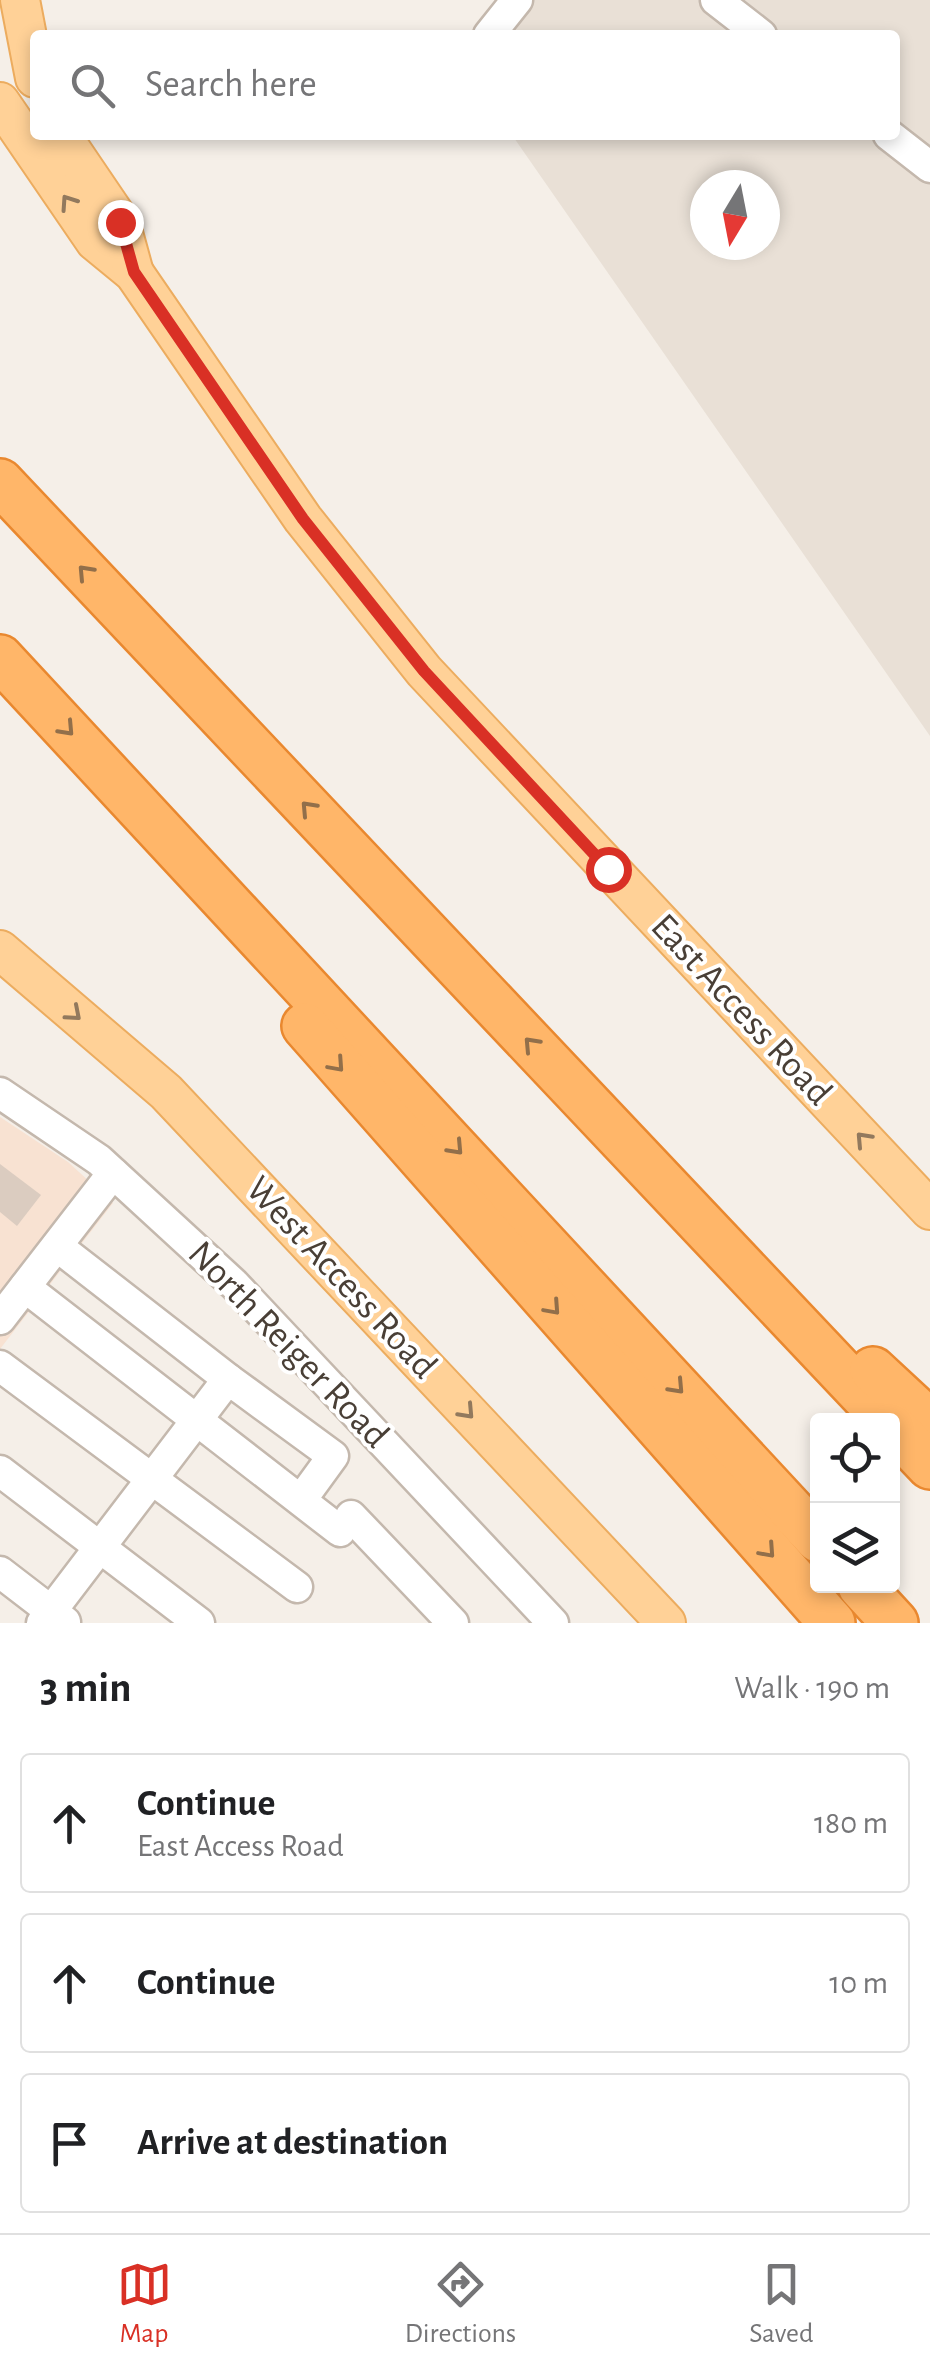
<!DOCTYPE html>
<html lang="en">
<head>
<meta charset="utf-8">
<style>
	:root { --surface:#fff; --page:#f2f2f2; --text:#202124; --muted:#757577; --line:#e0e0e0; --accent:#d93025 }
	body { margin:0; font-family:"Alegreya Sans",sans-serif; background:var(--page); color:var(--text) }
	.controls { position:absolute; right:30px; bottom:30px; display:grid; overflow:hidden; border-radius:10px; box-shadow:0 5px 15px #0003 }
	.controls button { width:90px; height:90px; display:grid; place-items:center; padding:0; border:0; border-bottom:2px solid var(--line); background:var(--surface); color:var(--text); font:50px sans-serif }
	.compass { position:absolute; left:690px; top:170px; width:90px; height:90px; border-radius:50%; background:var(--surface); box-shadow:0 5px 15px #0003; rotate:190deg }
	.stop { position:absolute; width:30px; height:30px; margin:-22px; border:8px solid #d93025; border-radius:50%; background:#fff }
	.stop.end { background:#d93025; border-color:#fff; box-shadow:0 2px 10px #0008 }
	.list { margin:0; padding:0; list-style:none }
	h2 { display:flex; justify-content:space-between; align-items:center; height:130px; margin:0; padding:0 40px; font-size:42px }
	h2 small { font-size:32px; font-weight:400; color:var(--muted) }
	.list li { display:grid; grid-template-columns:65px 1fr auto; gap:30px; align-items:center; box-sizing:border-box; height:140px; margin:0 20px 20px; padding:0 20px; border:2px solid var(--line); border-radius:10px }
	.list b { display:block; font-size:38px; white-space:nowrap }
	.list p { margin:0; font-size:32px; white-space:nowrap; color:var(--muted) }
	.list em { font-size:32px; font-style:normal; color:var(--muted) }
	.icon { flex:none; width:55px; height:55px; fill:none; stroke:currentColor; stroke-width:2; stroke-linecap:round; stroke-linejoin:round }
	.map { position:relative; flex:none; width:930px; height:1623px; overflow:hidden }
	.search { position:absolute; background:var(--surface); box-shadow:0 5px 15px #0003; left:30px; right:30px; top:30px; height:110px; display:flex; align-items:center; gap:25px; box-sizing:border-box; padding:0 35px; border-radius:10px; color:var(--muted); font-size:38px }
	.sheet { height:610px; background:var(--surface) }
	nav { display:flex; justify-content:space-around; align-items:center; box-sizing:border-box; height:140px; border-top:2px solid var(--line); background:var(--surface); font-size:28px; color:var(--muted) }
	nav a { display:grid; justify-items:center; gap:5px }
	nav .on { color:var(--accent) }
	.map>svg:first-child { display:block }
</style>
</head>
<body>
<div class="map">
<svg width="930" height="1623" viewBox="0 0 930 1623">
	<rect width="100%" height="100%" fill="#f5efe8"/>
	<path fill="#e9e0d6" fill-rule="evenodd" d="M514 0H930V736L512 135H895V35H487ZM705 185H765V245H705Z"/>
	<polygon fill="#f8e2d2" points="0,1117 68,1162 113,1203 0,1349"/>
	<polygon fill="#dbccc0" points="0,1164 41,1195 17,1226 0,1212"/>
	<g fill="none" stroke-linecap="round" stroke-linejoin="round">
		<defs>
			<g id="minor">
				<polyline points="716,0 761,35"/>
				<polyline points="489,35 517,0"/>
				<polyline points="889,135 930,167"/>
				<polyline points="0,1093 99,1160 234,1284 553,1623"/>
				<polyline points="57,1246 228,1379"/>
				<polyline points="25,1287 340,1531"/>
				<polyline points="0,1319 113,1173"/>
				<polyline points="0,1366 297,1587"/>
				<polyline points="0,1471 199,1623"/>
				<polyline points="351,1516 453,1623"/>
				<polyline points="0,1572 65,1622"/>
				<polyline points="42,1623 228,1379 333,1456 301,1500"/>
			</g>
			<g id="major">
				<polyline points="20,0 35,78"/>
				<polyline points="0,102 95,241 134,273 303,519 424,671 930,1210"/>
				<polyline points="61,135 120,222 134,273"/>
				<polyline points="0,950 166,1092 666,1623"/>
			</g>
			<g id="highway">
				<polyline points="0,482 887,1420"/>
				<polyline points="0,658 818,1539"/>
				<polyline points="305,1026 832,1623"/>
				<polyline points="873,1370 930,1423"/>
				<polyline points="892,1426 930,1466"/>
				<polyline points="861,1586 895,1623"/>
			</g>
		</defs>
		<use href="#minor" stroke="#c4b8ad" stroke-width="35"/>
		<use href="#major" stroke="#ecac5f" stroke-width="42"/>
		<use href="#highway" stroke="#e9882f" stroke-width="50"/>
		<use href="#minor" stroke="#fff" stroke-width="30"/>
		<use href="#major" stroke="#ffd197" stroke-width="38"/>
		<use href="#highway" stroke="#ffb669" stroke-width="45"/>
	</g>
	<defs><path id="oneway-chevron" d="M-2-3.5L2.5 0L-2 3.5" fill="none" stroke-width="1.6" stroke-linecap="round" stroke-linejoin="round" transform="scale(2.5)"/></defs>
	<g stroke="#92795d">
		<use href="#oneway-chevron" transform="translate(68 202) rotate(-124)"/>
		<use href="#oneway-chevron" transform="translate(74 1014) rotate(41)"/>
		<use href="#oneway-chevron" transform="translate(863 1139) rotate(-133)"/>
		<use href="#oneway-chevron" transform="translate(467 1412) rotate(47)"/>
	</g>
	<g stroke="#926f4a">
		<use href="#oneway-chevron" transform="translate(85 572) rotate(-133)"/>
		<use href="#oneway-chevron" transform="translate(67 729) rotate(47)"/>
		<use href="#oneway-chevron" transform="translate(308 808) rotate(-133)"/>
		<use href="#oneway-chevron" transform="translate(531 1044) rotate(-133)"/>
		<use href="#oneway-chevron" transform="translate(337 1065) rotate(48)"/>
		<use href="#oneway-chevron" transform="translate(456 1148) rotate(47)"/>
		<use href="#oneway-chevron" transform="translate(553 1308) rotate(48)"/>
		<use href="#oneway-chevron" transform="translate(677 1387) rotate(47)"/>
		<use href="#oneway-chevron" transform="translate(768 1551) rotate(48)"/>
	</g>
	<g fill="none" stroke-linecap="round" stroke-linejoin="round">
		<polyline stroke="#d93025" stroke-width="12" points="120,222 134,272 303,519 424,671 608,869"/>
	</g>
	<g text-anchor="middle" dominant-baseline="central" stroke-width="8" stroke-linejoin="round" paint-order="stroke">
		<g font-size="38" fill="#493f36" stroke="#fff">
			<text transform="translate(741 1010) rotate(47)">East Access Road</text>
			<text transform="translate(341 1278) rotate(47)">West Access Road</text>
			<text transform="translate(288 1345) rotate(46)">North Reiger Road</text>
		</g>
	</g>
</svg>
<div class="controls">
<button><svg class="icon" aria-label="locate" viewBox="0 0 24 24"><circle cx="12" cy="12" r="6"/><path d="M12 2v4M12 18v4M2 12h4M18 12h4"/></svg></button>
<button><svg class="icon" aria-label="layers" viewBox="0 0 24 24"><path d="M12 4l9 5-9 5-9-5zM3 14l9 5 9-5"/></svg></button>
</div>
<svg class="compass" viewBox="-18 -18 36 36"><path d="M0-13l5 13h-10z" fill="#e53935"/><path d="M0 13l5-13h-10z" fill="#757577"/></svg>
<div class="stop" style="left:608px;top:869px"></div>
<div class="stop end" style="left:120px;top:222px"></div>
<div class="search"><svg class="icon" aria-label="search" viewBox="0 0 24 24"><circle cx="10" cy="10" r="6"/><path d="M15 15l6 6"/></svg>Search here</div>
</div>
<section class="sheet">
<h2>3 min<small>Walk · 190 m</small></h2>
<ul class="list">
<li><svg class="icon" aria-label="ahead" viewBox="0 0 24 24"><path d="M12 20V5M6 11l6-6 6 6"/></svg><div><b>Continue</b><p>East Access Road</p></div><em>180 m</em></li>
<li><svg class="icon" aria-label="ahead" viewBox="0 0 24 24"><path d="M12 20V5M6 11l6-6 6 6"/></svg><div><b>Continue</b></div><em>10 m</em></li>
<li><svg class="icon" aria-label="arrive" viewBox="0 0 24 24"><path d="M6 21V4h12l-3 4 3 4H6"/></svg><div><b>Arrive at destination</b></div></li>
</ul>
</section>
<nav>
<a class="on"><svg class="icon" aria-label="map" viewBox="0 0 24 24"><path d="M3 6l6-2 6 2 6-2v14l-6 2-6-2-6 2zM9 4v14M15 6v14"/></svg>Map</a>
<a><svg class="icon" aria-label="directions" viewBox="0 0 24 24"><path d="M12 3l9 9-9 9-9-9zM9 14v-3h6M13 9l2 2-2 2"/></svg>Directions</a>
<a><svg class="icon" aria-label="saved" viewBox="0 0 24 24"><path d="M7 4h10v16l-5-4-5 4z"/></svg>Saved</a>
</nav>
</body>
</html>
